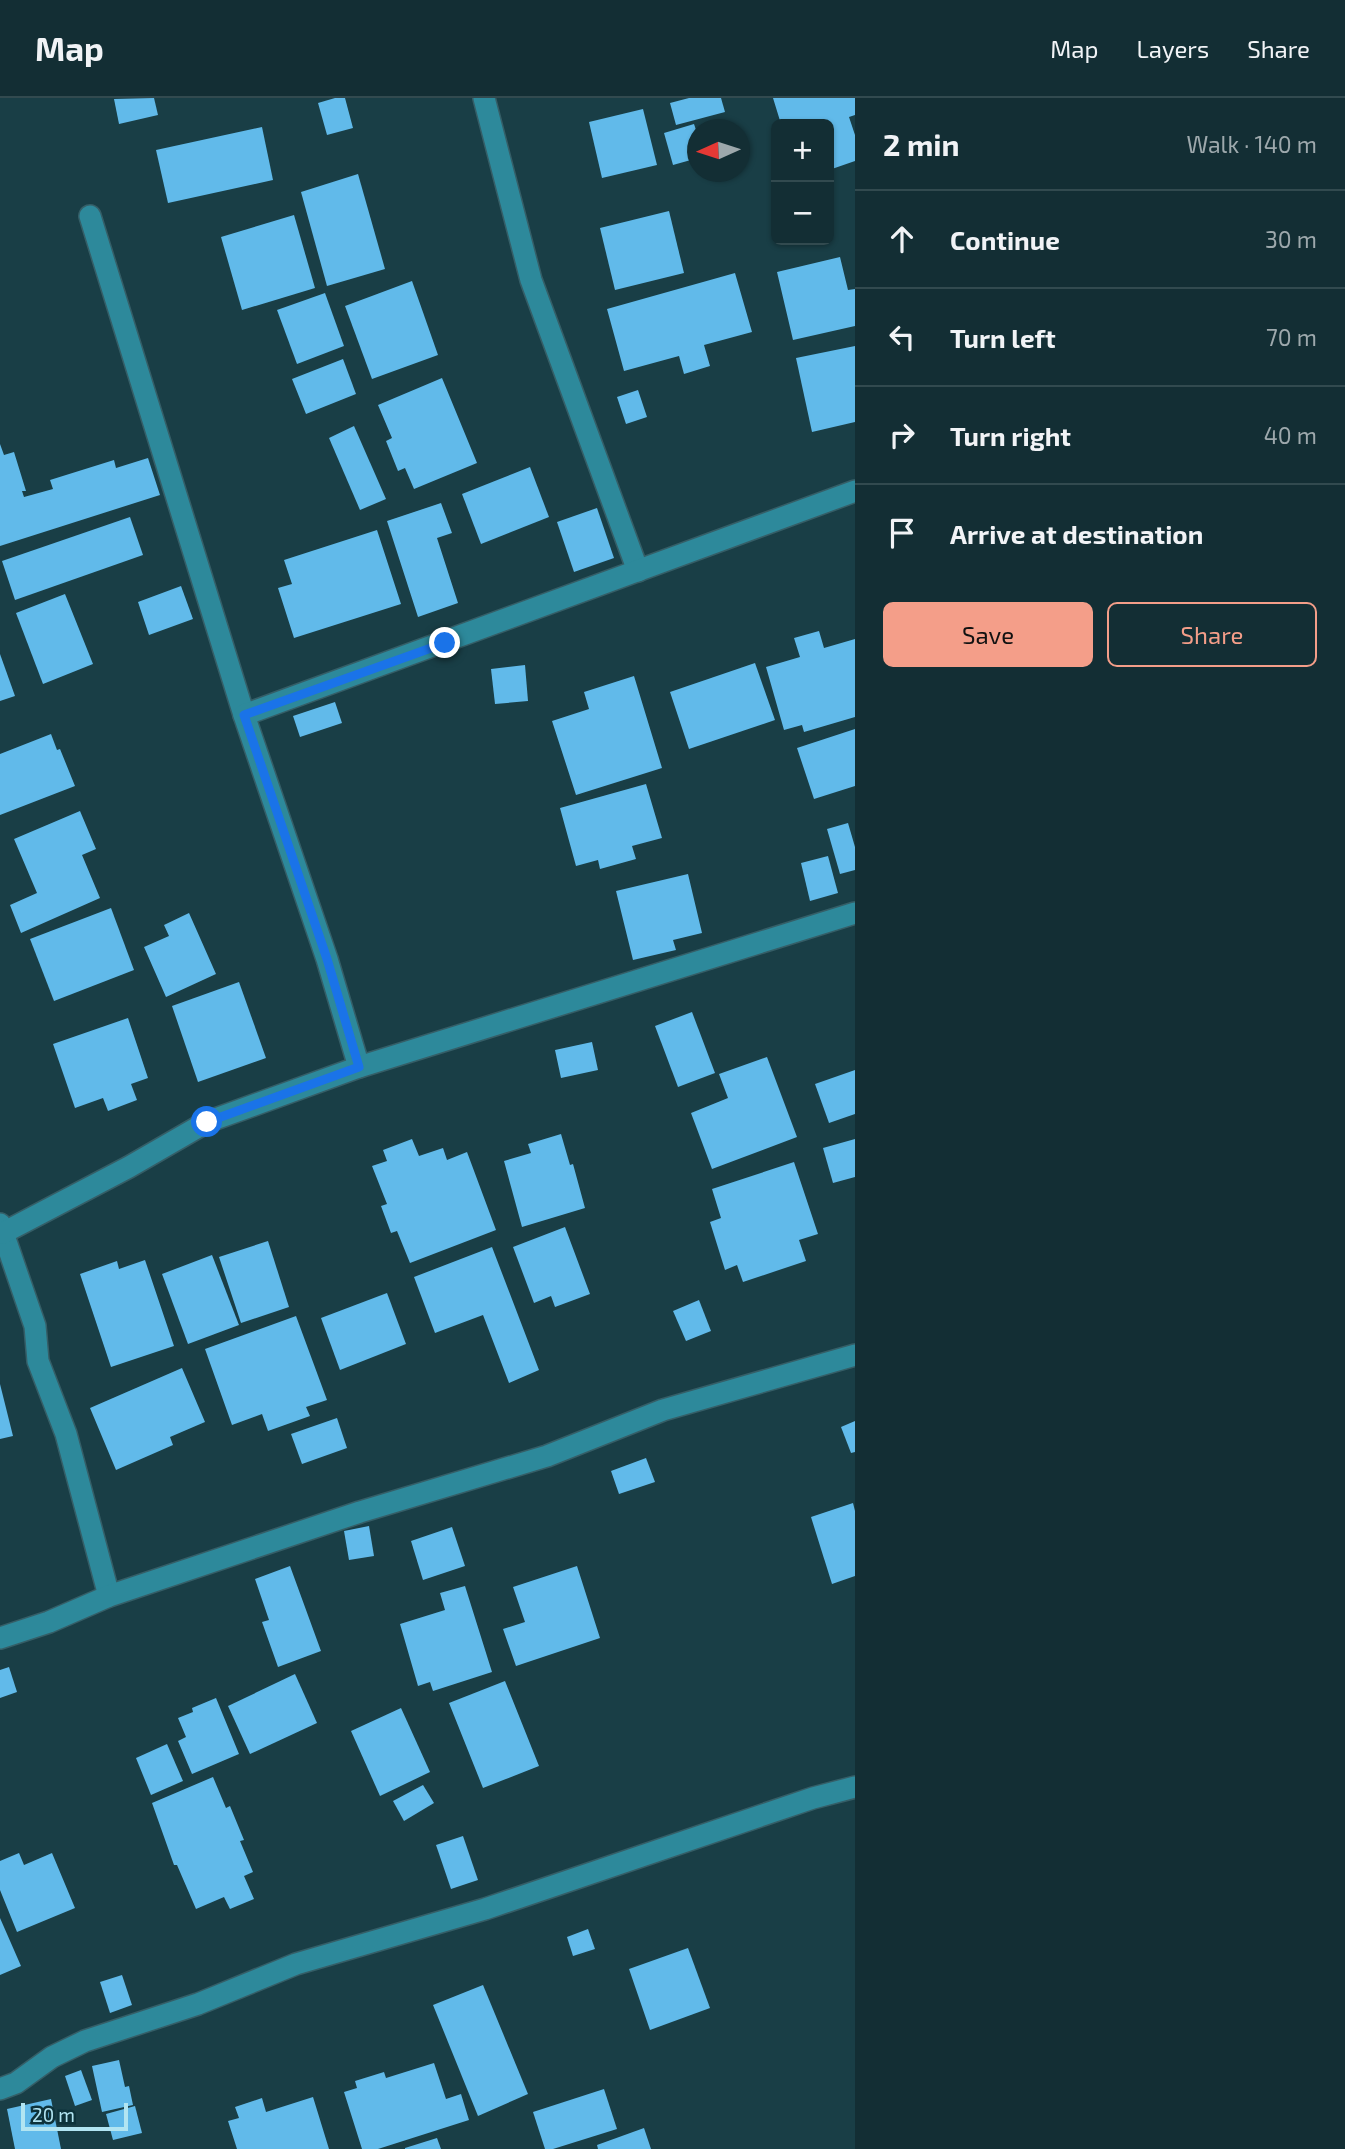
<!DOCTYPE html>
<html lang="en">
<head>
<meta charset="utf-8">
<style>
	:root { --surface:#132e34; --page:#203a40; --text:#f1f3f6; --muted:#9da8ac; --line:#324a4f; --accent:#f49e89 }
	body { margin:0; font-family:"Exo 2",sans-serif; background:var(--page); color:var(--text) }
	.controls { position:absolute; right:21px; top:21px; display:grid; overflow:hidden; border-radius:10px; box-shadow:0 2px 5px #0004 }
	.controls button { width:63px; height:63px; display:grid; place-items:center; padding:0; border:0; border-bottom:2px solid var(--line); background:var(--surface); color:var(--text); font:35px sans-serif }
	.compass { position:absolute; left:687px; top:21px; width:63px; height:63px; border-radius:50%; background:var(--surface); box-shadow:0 2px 5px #0004; rotate:267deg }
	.scale { position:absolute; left:21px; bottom:18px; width:107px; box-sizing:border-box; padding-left:7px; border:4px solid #b2e5f2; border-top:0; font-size:19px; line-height:24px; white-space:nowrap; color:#b2e5f2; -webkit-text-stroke:5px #0d333b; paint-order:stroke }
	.stop { position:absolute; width:21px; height:21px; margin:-16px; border:5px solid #1a73e8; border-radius:50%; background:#fff }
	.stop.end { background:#1a73e8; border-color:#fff; box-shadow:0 2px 7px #0008 }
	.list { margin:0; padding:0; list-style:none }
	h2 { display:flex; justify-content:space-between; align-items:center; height:91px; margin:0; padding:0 28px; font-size:30px }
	h2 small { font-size:23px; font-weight:400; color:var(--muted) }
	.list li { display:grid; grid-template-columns:46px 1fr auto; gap:21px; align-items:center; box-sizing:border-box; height:98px; padding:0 28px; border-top:2px solid var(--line) }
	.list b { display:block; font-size:26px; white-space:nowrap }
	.list em { font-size:23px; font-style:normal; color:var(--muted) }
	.actions { display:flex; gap:14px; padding:21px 28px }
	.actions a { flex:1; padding:16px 0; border:2px solid var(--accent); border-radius:10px; text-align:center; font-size:24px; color:var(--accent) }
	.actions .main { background:var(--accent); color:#111 }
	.icon { flex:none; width:38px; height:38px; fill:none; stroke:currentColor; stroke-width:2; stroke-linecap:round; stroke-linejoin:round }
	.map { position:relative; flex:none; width:855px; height:2051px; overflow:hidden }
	header { display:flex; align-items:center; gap:42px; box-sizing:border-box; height:98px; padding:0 35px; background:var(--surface); border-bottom:2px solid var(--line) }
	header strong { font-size:33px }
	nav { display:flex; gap:38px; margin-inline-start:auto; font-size:24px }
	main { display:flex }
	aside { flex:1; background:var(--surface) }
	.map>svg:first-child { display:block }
</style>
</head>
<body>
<header>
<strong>Map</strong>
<nav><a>Map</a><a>Layers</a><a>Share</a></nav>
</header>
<main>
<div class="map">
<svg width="855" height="2051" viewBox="0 0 855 2051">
	<rect width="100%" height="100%" fill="#193e46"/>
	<g fill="#61baea">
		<polygon points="154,0 158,17 119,26 114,1"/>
		<polygon points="335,0 345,0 353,30 327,37 318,5"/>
		<polygon points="689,0 721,0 725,14 676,27 670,5"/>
		<polygon points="773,0 855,0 855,17 849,19 855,37 855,63 829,72 829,26 781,26"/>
		<polygon points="643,11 657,67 602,80 589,24"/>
		<polygon points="694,26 698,38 698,60 673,67 664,35"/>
		<polygon points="262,29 273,82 168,105 156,52"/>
		<polygon points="358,76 385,171 327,188 301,94"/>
		<polygon points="669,113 684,175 615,192 600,130"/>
		<polygon points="294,117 315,190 242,212 221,139"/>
		<polygon points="840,159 848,192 855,191 855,228 793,242 777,174"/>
		<polygon points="735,175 752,234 704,247 710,268 684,276 679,258 624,273 607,211"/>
		<polygon points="412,183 438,257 372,281 345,208"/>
		<polygon points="325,195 344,248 297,266 277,212"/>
		<polygon points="855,248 855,324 812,334 796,260"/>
		<polygon points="343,261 356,296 306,316 292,281"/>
		<polygon points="442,280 477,365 414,391 405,370 398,373 386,343 392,340 378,307"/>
		<polygon points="638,292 647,319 626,326 617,299"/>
		<polygon points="354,328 386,401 360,412 329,340"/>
		<polygon points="0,346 4,357 14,354 26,393 22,393 24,399 53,391 50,382 114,362 116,370 148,360 160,397 0,448"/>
		<polygon points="530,369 549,419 481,446 462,396"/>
		<polygon points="441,405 452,435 437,440 458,505 418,519 387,423"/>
		<polygon points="597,410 614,460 574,474 557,424"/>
		<polygon points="130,419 143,457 15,502 2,463"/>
		<polygon points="377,432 401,506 294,540 278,490 292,486 284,462"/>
		<polygon points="181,488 193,521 149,537 138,504"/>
		<polygon points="65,496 93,566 43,586 16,515"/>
		<polygon points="819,533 824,550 855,541 855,619 804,634 802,627 784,632 766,569 800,559 794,540"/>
		<polygon points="0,556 15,598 0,603"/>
		<polygon points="755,565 775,622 689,651 670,594"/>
		<polygon points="525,567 528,603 495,606 491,571"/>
		<polygon points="634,578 662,670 576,697 552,623 589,611 584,594"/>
		<polygon points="335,604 342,625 300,639 293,618"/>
		<polygon points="855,631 855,688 814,701 797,650"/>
		<polygon points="51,636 57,652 60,651 75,688 0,717 0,656"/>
		<polygon points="646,686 662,740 632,748 636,761 600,771 598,762 576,768 560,710"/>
		<polygon points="80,713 96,751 82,757 100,800 21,835 10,807 37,795 14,741"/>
		<polygon points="848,725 855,749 855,772 840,776 827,731"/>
		<polygon points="828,758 838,795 810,803 801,765"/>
		<polygon points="688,776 702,835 673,842 676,852 633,862 616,793"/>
		<polygon points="111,810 134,872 54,903 30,841"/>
		<polygon points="189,815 216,876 166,899 144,849 169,838 164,827"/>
		<polygon points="239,884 266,960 198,984 172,908"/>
		<polygon points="692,914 715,975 678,989 655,928"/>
		<polygon points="128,920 148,980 131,986 137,1002 108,1013 103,1000 75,1010 53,946"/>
		<polygon points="592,944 598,972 561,980 555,952"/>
		<polygon points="767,959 797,1039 712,1071 691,1015 728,1000 719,976"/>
		<polygon points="855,972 855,1016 829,1025 815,986"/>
		<polygon points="561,1036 570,1067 573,1066 585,1110 522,1129 504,1063 531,1055 528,1046"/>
		<polygon points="412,1041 419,1058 443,1050 447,1062 467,1054 496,1132 410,1165 397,1133 391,1135 381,1108 387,1106 372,1068 387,1063 383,1052"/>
		<polygon points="855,1041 855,1079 833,1085 823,1050"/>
		<polygon points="794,1064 818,1136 799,1142 806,1163 743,1184 737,1167 725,1172 710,1124 721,1120 712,1091"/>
		<polygon points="565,1129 590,1196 555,1209 551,1198 534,1205 513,1149"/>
		<polygon points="268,1143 289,1209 241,1225 219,1159"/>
		<polygon points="492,1149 539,1272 509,1285 483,1217 435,1235 414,1179"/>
		<polygon points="212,1157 239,1227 188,1246 162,1176"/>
		<polygon points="145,1162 174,1248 111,1269 80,1176 117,1163 119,1171"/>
		<polygon points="387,1195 406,1246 340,1272 321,1220"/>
		<polygon points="699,1202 711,1233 686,1243 673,1213"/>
		<polygon points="296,1218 327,1302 306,1309 310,1318 268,1333 262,1316 232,1327 205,1251"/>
		<polygon points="182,1270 205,1324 170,1339 173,1347 116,1372 90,1310"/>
		<polygon points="0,1286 13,1338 0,1341"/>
		<polygon points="337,1320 347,1350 302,1366 291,1336"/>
		<polygon points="855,1323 855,1354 851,1355 841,1329"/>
		<polygon points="646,1360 655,1384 619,1396 611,1373"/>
		<polygon points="853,1405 855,1413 855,1478 832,1486 811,1419"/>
		<polygon points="369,1428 374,1458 349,1462 344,1433"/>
		<polygon points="452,1429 465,1468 423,1482 411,1443"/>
		<polygon points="290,1468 321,1553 278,1569 262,1524 269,1522 255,1481"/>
		<polygon points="577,1468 600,1540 516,1568 503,1531 525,1524 513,1489"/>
		<polygon points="465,1488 492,1574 433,1593 430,1584 418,1588 400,1526 445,1512 440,1495"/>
		<polygon points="9,1569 17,1594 0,1600 0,1572"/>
		<polygon points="295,1576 317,1625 250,1656 228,1608"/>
		<polygon points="505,1583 539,1668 483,1690 449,1605"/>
		<polygon points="216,1600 239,1656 192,1676 178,1643 186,1639 178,1620 193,1614 192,1610"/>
		<polygon points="401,1610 430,1674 380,1698 351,1633"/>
		<polygon points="167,1646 183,1683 151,1697 136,1660"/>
		<polygon points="213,1679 226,1710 230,1708 244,1742 240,1743 253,1774 244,1778 254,1801 230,1811 224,1799 196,1811 177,1767 174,1767 152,1705"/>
		<polygon points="423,1687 434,1705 404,1723 393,1703"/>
		<polygon points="463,1738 478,1782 451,1791 436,1747"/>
		<polygon points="19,1755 24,1767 52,1755 75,1810 17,1834 0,1792 0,1763"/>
		<polygon points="0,1820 21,1868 0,1877"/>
		<polygon points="588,1831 595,1851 573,1858 567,1839"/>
		<polygon points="688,1850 710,1910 650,1932 629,1871"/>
		<polygon points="122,1877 132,1907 110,1915 100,1884"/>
		<polygon points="483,1887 528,1996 478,2018 433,1907"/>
		<polygon points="119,1962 125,1989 129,1988 133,2007 102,2014 92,1968"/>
		<polygon points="434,1965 446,2001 461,1996 469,2022 378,2051 362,2051 344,1994 357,1990 355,1983 384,1974 386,1980"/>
		<polygon points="81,1972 92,2002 75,2008 65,1978"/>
		<polygon points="604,1991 617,2031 553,2051 545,2051 533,2014"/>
		<polygon points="313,1999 329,2051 237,2051 228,2023 239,2020 235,2009 262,2000 266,2014"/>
		<polygon points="51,2001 61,2051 15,2051 7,2011"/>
		<polygon points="135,2008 142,2035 113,2042 106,2016"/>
		<polygon points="644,2030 651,2051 598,2051 597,2047"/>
		<polygon points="437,2040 441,2051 405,2051 405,2050"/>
	</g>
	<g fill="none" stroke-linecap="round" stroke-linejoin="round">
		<defs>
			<g id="minor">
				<polyline points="484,0 531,182 638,473"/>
				<polyline points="90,118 244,617 327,861 359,969"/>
				<polyline points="244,617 855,393"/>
				<polyline points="0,1126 35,1228 38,1263 66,1336 109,1498"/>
				<polyline points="3,1135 129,1069 207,1024 359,969 855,815"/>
				<polyline points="0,1540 49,1524 109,1498 360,1414 547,1358 663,1312 855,1257"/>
				<polyline points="0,1991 16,1985 52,1959 85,1943 198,1906 296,1866 485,1811 813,1700 855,1689"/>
			</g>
		</defs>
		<use href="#minor" stroke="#355e67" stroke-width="24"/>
		<use href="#minor" stroke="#2d899b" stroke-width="21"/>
	</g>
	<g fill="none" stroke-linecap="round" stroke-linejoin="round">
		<polyline stroke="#1a73e8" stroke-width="9" points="207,1024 359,969 327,861 244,617 445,545"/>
	</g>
</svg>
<div class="controls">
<button>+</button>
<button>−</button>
</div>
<svg class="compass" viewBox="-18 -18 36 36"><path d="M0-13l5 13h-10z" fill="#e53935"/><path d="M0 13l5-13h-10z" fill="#9da8ac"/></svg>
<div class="scale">20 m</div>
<div class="stop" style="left:207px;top:1024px"></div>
<div class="stop end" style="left:445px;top:545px"></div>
</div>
<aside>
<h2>2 min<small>Walk · 140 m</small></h2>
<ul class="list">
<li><svg class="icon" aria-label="ahead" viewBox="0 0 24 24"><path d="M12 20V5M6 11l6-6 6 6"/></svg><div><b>Continue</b></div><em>30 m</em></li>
<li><svg class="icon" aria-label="left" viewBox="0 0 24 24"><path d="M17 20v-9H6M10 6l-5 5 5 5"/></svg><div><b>Turn left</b></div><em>70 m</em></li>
<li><svg class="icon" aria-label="right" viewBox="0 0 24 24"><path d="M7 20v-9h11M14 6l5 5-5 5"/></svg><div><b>Turn right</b></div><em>40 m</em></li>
<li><svg class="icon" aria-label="arrive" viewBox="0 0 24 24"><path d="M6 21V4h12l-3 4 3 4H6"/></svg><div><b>Arrive at destination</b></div></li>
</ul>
<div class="actions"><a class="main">Save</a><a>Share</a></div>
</aside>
</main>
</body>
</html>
